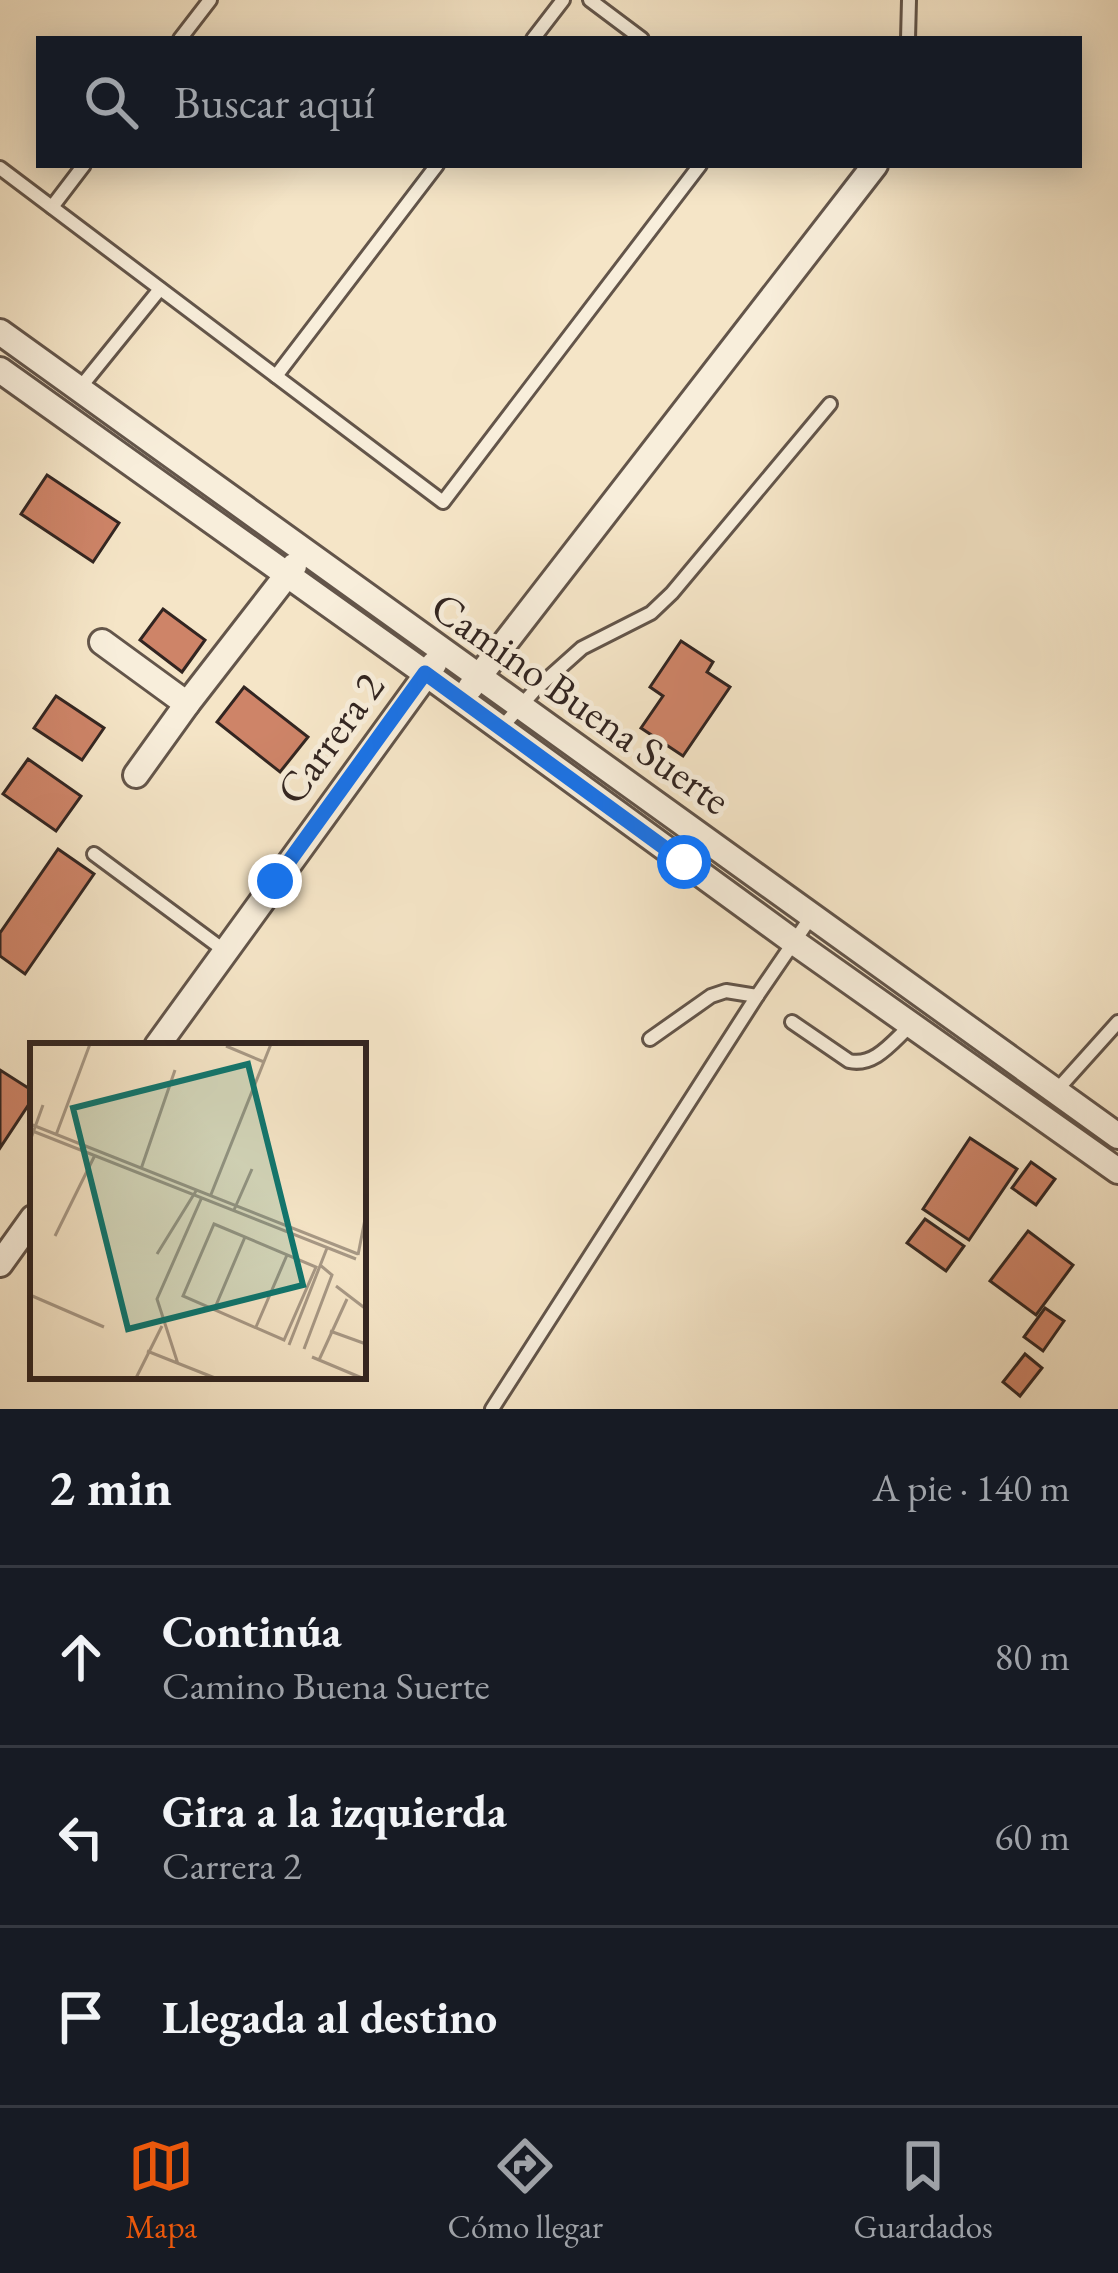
<!DOCTYPE html>
<html lang="es">
<head>
<meta charset="utf-8">
<style>
	:root { --surface:#171b24; --page:#20242c; --text:#f1f3f6; --muted:#9ea1a6; --line:#363941; --accent:#ea580c }
	body { margin:0; font-family:"EB Garamond",serif; background:var(--page); color:var(--text) }
	.stop { position:absolute; width:36px; height:36px; margin:-27px; border:9px solid #1a73e8; border-radius:50%; background:#fff }
	.stop.end { background:#1a73e8; border-color:#fff; box-shadow:0 3px 12px #0008 }
	.list { margin:0; padding:0; list-style:none }
	h2 { display:flex; justify-content:space-between; align-items:center; height:156px; margin:0; padding:0 48px; font-size:51px }
	h2 small { font-size:39px; font-weight:400; color:var(--muted) }
	.list li { display:grid; grid-template-columns:78px 1fr auto; gap:36px; align-items:center; box-sizing:border-box; height:180px; padding:0 48px; border-top:3px solid var(--line) }
	.list b { display:block; font-size:45px; white-space:nowrap }
	.list p { margin:0; font-size:39px; white-space:nowrap; color:var(--muted) }
	.list em { font-size:39px; font-style:normal; color:var(--muted) }
	.icon { flex:none; width:66px; height:66px; fill:none; stroke:currentColor; stroke-width:2; stroke-linecap:round; stroke-linejoin:round }
	.map { position:relative; flex:none; width:1118px; height:1409px; overflow:hidden }
	.search { position:absolute; background:var(--surface); box-shadow:0 6px 30px #0003; left:36px; right:36px; top:36px; height:132px; display:flex; align-items:center; gap:30px; box-sizing:border-box; padding:0 42px; border-radius:0px; color:var(--muted); font-size:45px }
	.sheet { height:696px; background:var(--surface) }
	nav { display:flex; justify-content:space-around; align-items:center; box-sizing:border-box; height:168px; border-top:3px solid var(--line); background:var(--surface); font-size:33px; color:var(--muted) }
	nav a { display:grid; justify-items:center; gap:6px }
	nav .on { color:var(--accent) }
	.map>svg:first-child { display:block }
</style>
</head>
<body>
<div class="map">
<svg width="1118" height="1409" viewBox="0 0 1118 1409">
	<rect width="100%" height="100%" fill="#f5e5c7"/>
	<filter id="stains"><feTurbulence type="fractalNoise" baseFrequency=".00167" numOctaves="4"/><feColorMatrix values="0 0 0 0 .2 0 0 0 0 .09 0 0 0 0 .02 0 0 0 .5 -.17"/></filter>
	<radialGradient id="worn" r=".72"><stop offset=".6" stop-color="#630" stop-opacity="0"/><stop offset="1" stop-color="#630" stop-opacity=".3"/></radialGradient>
	<g fill="#ce8468" stroke="#322521" stroke-width="3">
		<polygon points="47,475 119,523 93,562 21,514"/>
		<polygon points="163,609 205,640 182,672 140,640"/>
		<polygon points="681,641 713,662 707,672 730,687 683,756 641,728 663,696 650,687"/>
		<polygon points="244,687 308,737 280,772 217,722"/>
		<polygon points="56,696 104,728 82,760 34,728"/>
		<polygon points="28,759 81,796 56,831 3,794"/>
		<polygon points="58,849 94,874 25,974 0,956 0,933"/>
		<polygon points="0,1070 33,1091 33,1098 0,1148"/>
		<polygon points="970,1138 1017,1169 969,1240 923,1209"/>
		<polygon points="1031,1162 1055,1179 1036,1205 1012,1188"/>
		<polygon points="925,1219 964,1246 946,1271 907,1243"/>
		<polygon points="1028,1231 1073,1265 1036,1315 990,1281"/>
		<polygon points="1045,1308 1064,1321 1043,1351 1024,1337"/>
		<polygon points="1025,1354 1042,1368 1020,1396 1003,1382"/>
	</g>
	<g fill="none" stroke-linecap="round" stroke-linejoin="round">
		<defs>
			<g id="lane">
				<polyline points="590,0 642,39"/>
				<polyline points="180,39 210,0"/>
				<polyline points="533,39 563,0"/>
				<polyline points="908,39 909,0"/>
				<polyline points="0,168 443,502 700,165"/>
				<polyline points="52,207 84,165"/>
				<polyline points="276,376 437,165"/>
				<polyline points="79,389 160,289"/>
				<polyline points="501,728 535,690 582,648 651,613 672,593 830,404"/>
				<polyline points="94,854 225,951"/>
				<path d="M792 1022 849 1061C875 1067 893 1041 911 1025"/>
				<polyline points="650,1039 711,996 726,991 757,996"/>
				<polyline points="1056,1091 1118,1022"/>
				<polyline points="492,1409 757,996 813,914"/>
			</g>
			<g id="street">
				<polyline points="0,332 1118,1136"/>
				<polyline points="0,370 425,673 794,942 1118,1171"/>
				<polyline points="102,642 187,704"/>
				<polyline points="470,688 875,165"/>
				<polyline points="136,775 187,704 294,566"/>
				<polyline points="157,1046 434,664"/>
				<polyline points="0,1264 33,1218"/>
			</g>
		</defs>
		<use href="#lane" stroke="#63554a" stroke-width="18"/>
		<use href="#street" stroke="#63554a" stroke-width="30"/>
		<use href="#lane" stroke="#f8eedb" stroke-width="12"/>
		<use href="#street" stroke="#f8eedb" stroke-width="24"/>
	</g>
	<g fill="none" stroke-linecap="round" stroke-linejoin="round">
		<polyline stroke="#1a73e8" stroke-width="15" points="275,881 425,673 684,862"/>
	</g>
	<g text-anchor="middle" dominant-baseline="central" stroke-width="10" stroke-linejoin="round" paint-order="stroke">
		<g font-size="42" fill="#322521" stroke="#f8eedb">
			<text transform="translate(581 703) rotate(35)">Camino Buena Suerte</text>
			<text transform="translate(330 738) rotate(-54)">Carrera 2</text>
		</g>
	</g>
	<g transform="translate(30 1043)">
		<rect width="336" height="336" fill="#f5e5c7"/>
		<path fill="none" stroke="#a79885" stroke-width="3" d="M196 3 234 19M0 81 328 211M0 87 326 216M26 92 60 1M0 98 13 62M111 126 145 27M180 154 241 1M204 167 222 126M184 181 286 224 254 297 153 253ZM25 193 65 112M127 211 166 148M328 212 336 171M306 243 336 266M0 252 74 284M184 267 215 194M226 284 257 212M300 288 336 301M259 302 297 205M274 306 302 232 290 222M117 308 185 335M282 314 332 335M289 317 317 256M148 321 127 256 172 154M106 335 132 283"/>
		<path fill="#0f766e" fill-opacity="0.15" stroke="#0f766e" stroke-width="6" d="M218 21 273 242 98 286 43 65Z"/>
		<rect width="336" height="336" fill="none" stroke="#322521" stroke-width="6"/>
	</g>
	<rect width="100%" height="100%" filter="url(#stains)"/>
	<rect width="100%" height="100%" fill="url(#worn)"/>
</svg>
<div class="stop" style="left:684px;top:862px"></div>
<div class="stop end" style="left:275px;top:881px"></div>
<div class="search"><svg class="icon" aria-label="search" viewBox="0 0 24 24"><circle cx="10" cy="10" r="6"/><path d="M15 15l6 6"/></svg>Buscar aquí</div>
</div>
<section class="sheet">
<h2>2 min<small>A pie · 140 m</small></h2>
<ul class="list">
<li><svg class="icon" aria-label="ahead" viewBox="0 0 24 24"><path d="M12 20V5M6 11l6-6 6 6"/></svg><div><b>Continúa</b><p>Camino Buena Suerte</p></div><em>80 m</em></li>
<li><svg class="icon" aria-label="left" viewBox="0 0 24 24"><path d="M17 20v-9H6M10 6l-5 5 5 5"/></svg><div><b>Gira a la izquierda</b><p>Carrera 2</p></div><em>60 m</em></li>
<li><svg class="icon" aria-label="arrive" viewBox="0 0 24 24"><path d="M6 21V4h12l-3 4 3 4H6"/></svg><div><b>Llegada al destino</b></div></li>
</ul>
</section>
<nav>
<a class="on"><svg class="icon" aria-label="map" viewBox="0 0 24 24"><path d="M3 6l6-2 6 2 6-2v14l-6 2-6-2-6 2zM9 4v14M15 6v14"/></svg>Mapa</a>
<a><svg class="icon" aria-label="directions" viewBox="0 0 24 24"><path d="M12 3l9 9-9 9-9-9zM9 14v-3h6M13 9l2 2-2 2"/></svg>Cómo llegar</a>
<a><svg class="icon" aria-label="saved" viewBox="0 0 24 24"><path d="M7 4h10v16l-5-4-5 4z"/></svg>Guardados</a>
</nav>
</body>
</html>
